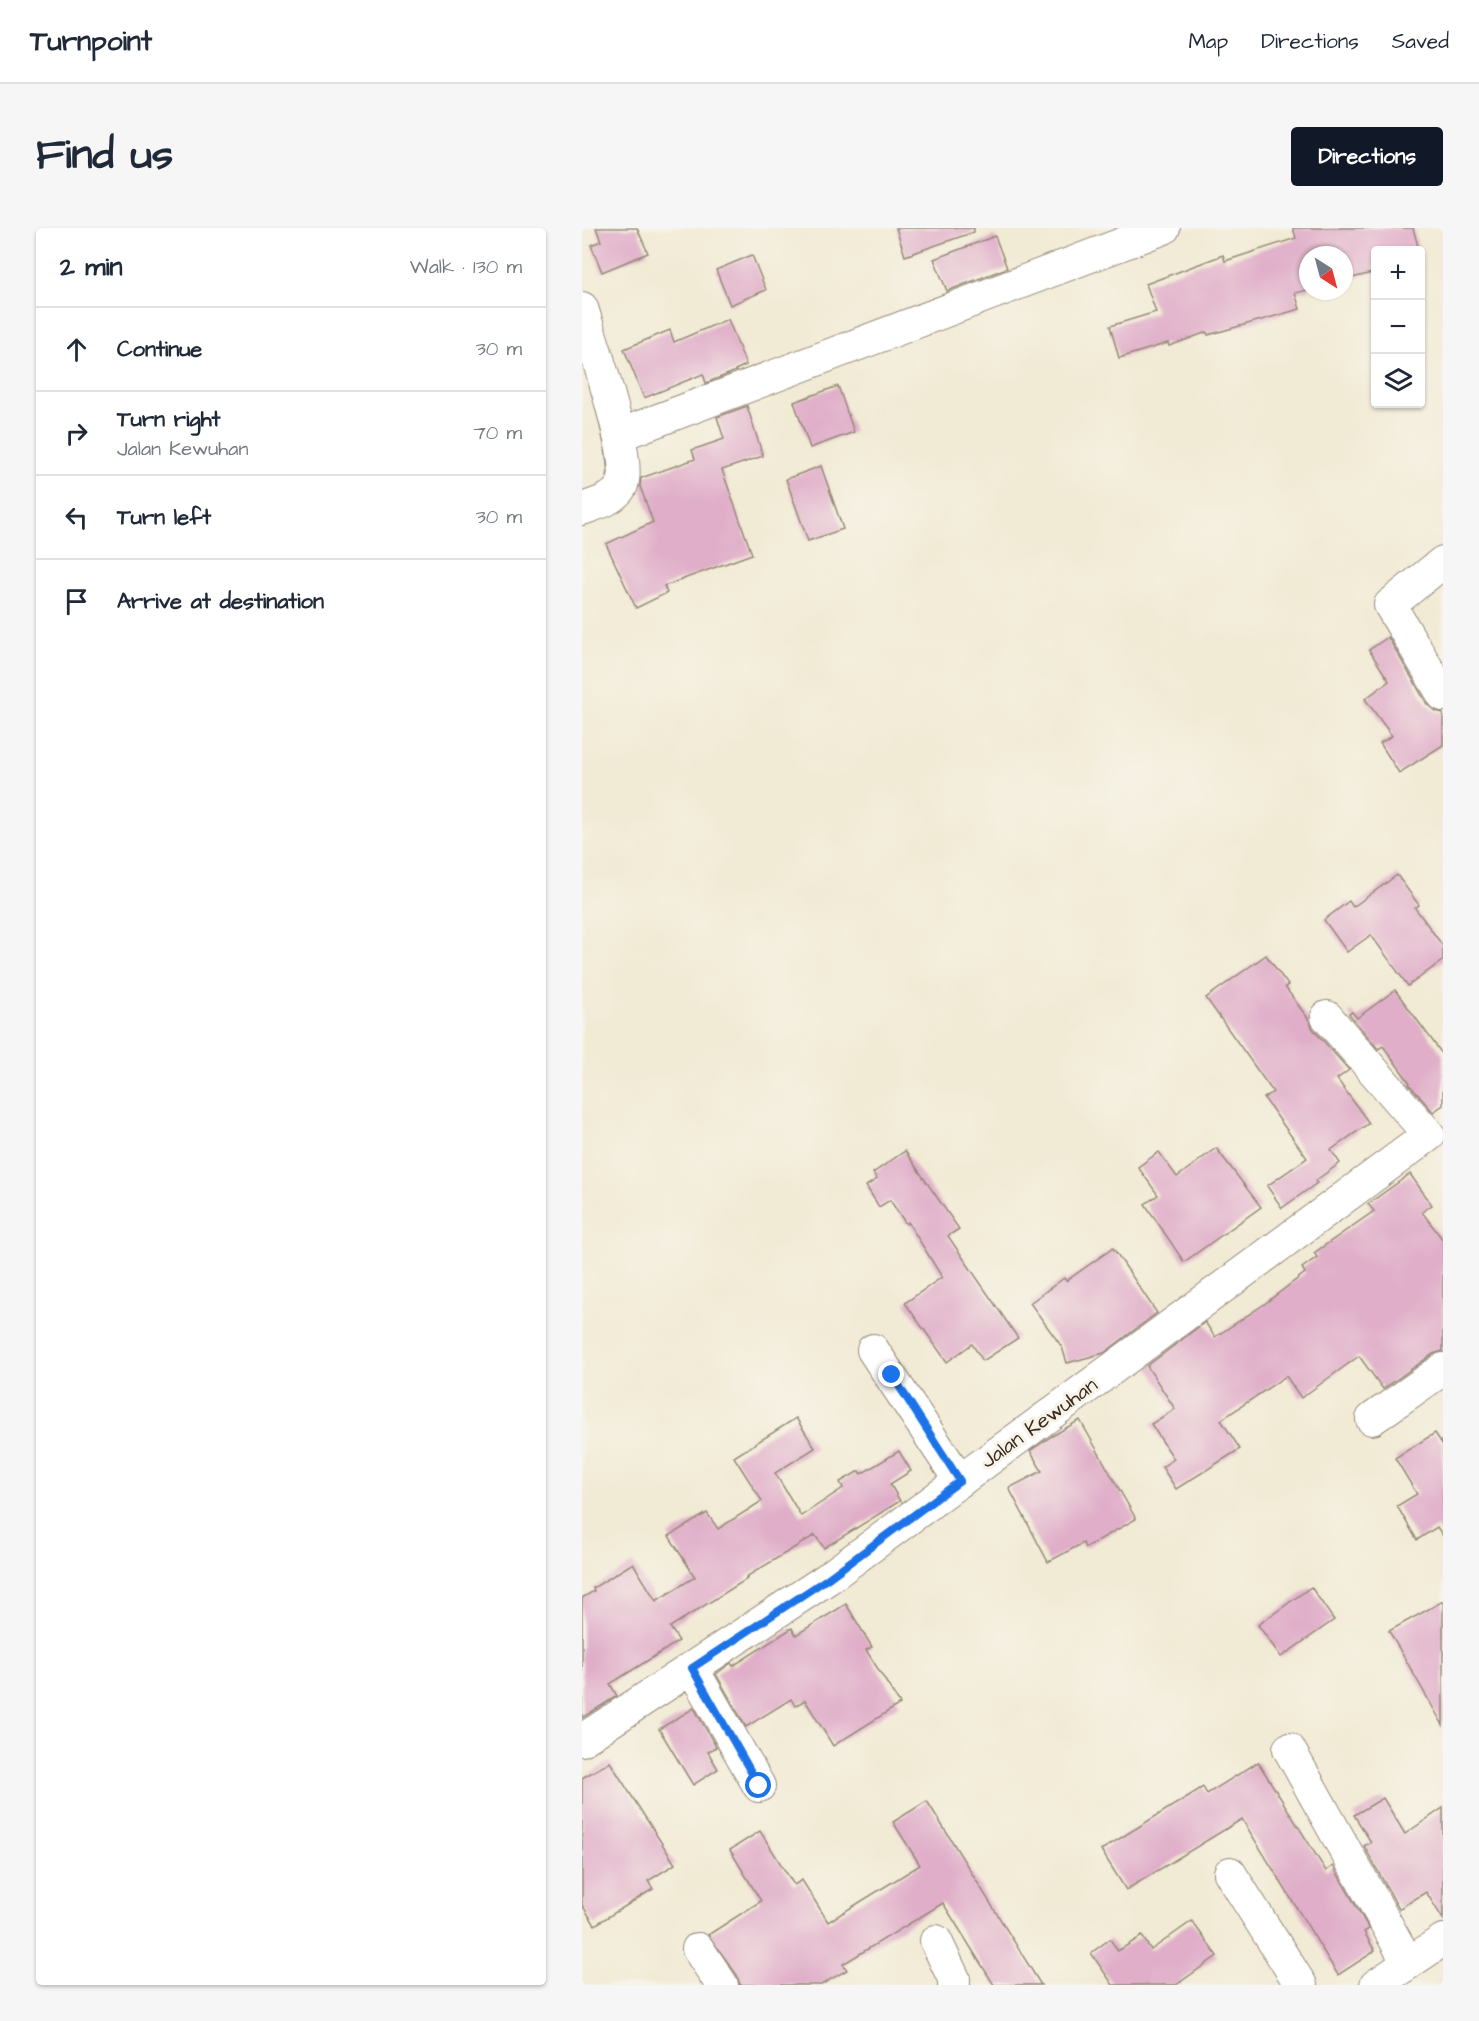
<!DOCTYPE html>
<html lang="en">
<head>
<meta charset="utf-8">
<style>
	:root { --surface:#fff; --page:#f6f6f7; --text:#1f2937; --muted:#747a83; --line:#e0e1e3; --accent:#111827 }
	body { margin:0; font-family:"Architects Daughter",sans-serif; background:var(--page); color:var(--text) }
	.controls { position:absolute; right:18px; top:18px; display:grid; overflow:hidden; border-radius:6px; box-shadow:0 2px 4px #0004 }
	.controls button { width:54px; height:54px; display:grid; place-items:center; padding:0; border:0; border-bottom:2px solid var(--line); background:var(--surface); color:var(--text); font:30px sans-serif }
	.compass { position:absolute; left:717px; top:18px; width:54px; height:54px; border-radius:50%; background:var(--surface); box-shadow:0 2px 4px #0004; rotate:144deg }
	.stop { position:absolute; width:18px; height:18px; margin:-14px; border:4px solid #1a73e8; border-radius:50%; background:#fff }
	.stop.end { background:#1a73e8; border-color:#fff; box-shadow:0 2px 6px #0008 }
	.list { margin:0; padding:0; list-style:none }
	h2 { display:flex; justify-content:space-between; align-items:center; height:78px; margin:0; padding:0 24px; font-size:26px }
	h2 small { font-size:20px; font-weight:400; color:var(--muted) }
	.list li { display:grid; grid-template-columns:39px 1fr auto; gap:18px; align-items:center; box-sizing:border-box; height:84px; padding:0 24px; border-top:2px solid var(--line) }
	.list b { display:block; font-size:22px; white-space:nowrap }
	.list p { margin:0; font-size:20px; white-space:nowrap; color:var(--muted) }
	.list em { font-size:20px; font-style:normal; color:var(--muted) }
	.icon { flex:none; width:33px; height:33px; fill:none; stroke:currentColor; stroke-width:2; stroke-linecap:round; stroke-linejoin:round }
	.map { position:relative; flex:none; width:861px; height:1757px; overflow:hidden; border-radius:6px }
	header { display:flex; align-items:center; gap:36px; box-sizing:border-box; height:84px; padding:0 30px; background:var(--surface); border-bottom:2px solid var(--line) }
	header strong { font-size:28px }
	nav { display:flex; gap:33px; margin-inline-start:auto; font-size:21px }
	.intro { display:flex; align-items:center; justify-content:space-between; box-sizing:border-box; height:144px; padding:0 36px }
	h1 { margin:0; font-size:42px }
	.button { padding:15px 27px; border-radius:6px; background:var(--accent); color:#fff; font-size:21px; font-weight:700 }
	main { display:flex; gap:36px; padding:0 36px }
	aside { flex:1; background:var(--surface); border-radius:6px; box-shadow:0 2px 4px #0004 }
	.map>svg:first-child { display:block }
</style>
</head>
<body>
<header>
<strong>Turnpoint</strong>
<nav><a>Map</a><a>Directions</a><a>Saved</a></nav>
</header>
<div class="intro"><h1>Find us</h1><a class="button">Directions</a></div>
<main>
<aside>
<h2>2 min<small>Walk · 130 m</small></h2>
<ul class="list">
<li><svg class="icon" aria-label="ahead" viewBox="0 0 24 24"><path d="M12 20V5M6 11l6-6 6 6"/></svg><div><b>Continue</b></div><em>30 m</em></li>
<li><svg class="icon" aria-label="right" viewBox="0 0 24 24"><path d="M7 20v-9h11M14 6l5 5-5 5"/></svg><div><b>Turn right</b><p>Jalan Kewuhan</p></div><em>70 m</em></li>
<li><svg class="icon" aria-label="left" viewBox="0 0 24 24"><path d="M17 20v-9H6M10 6l-5 5 5 5"/></svg><div><b>Turn left</b></div><em>30 m</em></li>
<li><svg class="icon" aria-label="arrive" viewBox="0 0 24 24"><path d="M6 21V4h12l-3 4 3 4H6"/></svg><div><b>Arrive at destination</b></div></li>
</ul>
</aside>
<div class="map">
<svg width="861" height="1757" viewBox="0 0 861 1757">
	<rect width="100%" height="100%" fill="#f7f3e8"/>
	<filter id="ink" filterUnits="userSpaceOnUse"><feTurbulence type="fractalNoise" baseFrequency=".0167" numOctaves="2"/><feDisplacementMap in="SourceGraphic" scale="12" xChannelSelector="R" yChannelSelector="G"/><feConvolveMatrix kernelMatrix="1 2 1 2 8 2 1 2 1" color-interpolation-filters="sRGB"/></filter>
	<filter id="wash" filterUnits="userSpaceOnUse"><feTurbulence type="fractalNoise" baseFrequency=".008" numOctaves="4" result="noise"/><feDisplacementMap in="SourceGraphic" scale="24" xChannelSelector="R" yChannelSelector="G"/><feGaussianBlur stdDeviation="1.35" result="paint"/><feColorMatrix in="noise" values="0 0 0 0 0 0 0 0 0 0 0 0 0 0 0 0 0 1.4 0 .05"/><feComposite in="paint" operator="in"/></filter>
	<g filter="url(#wash)">
		<rect width="100%" height="100%" fill="#f1ead4"/>
		<g id="blocks">
			<g fill="#e0aec9">
				<polygon points="14,0 55,0 66,25 20,44 9,17 19,13"/>
				<polygon points="314,0 392,0 392,4 323,28"/>
				<polygon points="711,0 831,0 837,22 794,22 794,44 762,52 762,27 726,27 726,62 713,65 718,81 626,107 625,104 587,118 586,115 537,130 528,98 574,84 564,56 641,27 643,33 714,10"/>
				<polygon points="413,8 425,40 365,63 352,31"/>
				<polygon points="170,27 184,62 148,77 134,42"/>
				<polygon points="146,91 164,137 153,142 154,143 124,155 121,146 62,170 42,121 88,102 92,114"/>
				<polygon points="256,158 272,204 228,220 212,174"/>
				<polygon points="165,178 181,228 140,242 170,326 82,358 85,365 54,380 24,316 71,294 58,258 59,250 113,231 110,222 142,211 135,189"/>
				<polygon points="239,238 261,301 226,313 204,251"/>
				<polygon points="806,409 845,476 853,483 861,485 861,517 817,545 798,515 810,508 783,471 807,453 787,422"/>
				<polygon points="815,647 837,677 833,680 861,718 861,732 826,758 789,707 765,724 742,692 767,673 771,679"/>
				<polygon points="684,727 706,757 703,759 727,792 731,801 767,842 755,851 787,895 749,922 758,935 733,953 735,955 700,980 685,958 725,930 682,870 691,864 624,770"/>
				<polygon points="813,762 861,827 861,877 851,884 827,856 828,855 801,818 796,821 767,786 770,784 775,790"/>
				<polygon points="634,920 679,979 602,1034 563,976 576,967 556,939 577,924 595,949"/>
				<polygon points="323,923 377,1001 366,1008 436,1110 401,1133 390,1116 365,1134 323,1075 360,1049 326,994 324,996 308,972 297,979 284,958 295,951 291,945"/>
				<polygon points="828,946 850,977 840,984 861,1012 861,1123 851,1126 801,1161 777,1128 719,1170 704,1148 639,1192 658,1221 594,1261 580,1239 592,1231 569,1196 593,1181 565,1138 623,1094 633,1109 681,1077 723,1045 720,1040 735,1029 732,1025 792,983 786,976"/>
				<polygon points="531,1020 575,1085 522,1125 485,1135 480,1119 448,1075 482,1050 484,1053"/>
				<polygon points="214,1190 233,1220 193,1245 219,1288 261,1260 258,1254 277,1243 279,1246 317,1223 329,1243 308,1256 318,1273 242,1320 233,1307 164,1349 165,1351 88,1399 97,1413 28,1456 35,1468 0,1490 0,1370 12,1363 11,1360 51,1335 74,1373 113,1349 87,1308 125,1285 136,1301 180,1273 152,1229"/>
				<polygon points="498,1192 554,1291 503,1320 501,1315 466,1334 427,1260 460,1243 448,1223 470,1208"/>
				<polygon points="853,1205 861,1217 861,1308 855,1299 835,1312 815,1278 835,1266 813,1230"/>
				<polygon points="729,1359 752,1392 699,1429 676,1397"/>
				<polygon points="861,1373 861,1497 807,1403"/>
				<polygon points="264,1376 290,1419 284,1422 318,1476 251,1518 223,1472 213,1478 209,1471 164,1499 134,1446 149,1435 151,1438 210,1400 214,1407"/>
				<polygon points="112,1480 134,1519 126,1524 136,1541 111,1557 77,1501"/>
				<polygon points="28,1534 93,1636 66,1653 71,1661 13,1697 0,1677 0,1550"/>
				<polygon points="676,1534 744,1643 751,1638 787,1701 782,1704 793,1723 756,1747 660,1591 544,1662 519,1622 621,1559 625,1566"/>
				<polygon points="801,1570 823,1606 861,1580 861,1691 844,1664 817,1681 782,1618 789,1614 772,1587"/>
				<polygon points="345,1573 459,1757 412,1757 361,1675 261,1736 265,1742 239,1757 158,1757 155,1747 126,1707 179,1673 148,1622 178,1603 212,1657 220,1652 246,1694 338,1637 311,1594"/>
				<polygon points="610,1693 635,1728 594,1757 531,1757 509,1725 528,1711 536,1723 560,1708 569,1722"/>
			</g>
		</g>
	</g>
	<g filter="url(#ink)">
		<use href="#blocks" fill-opacity="0" stroke="#968a79" stroke-width="1.5"/>
		<g fill="none" stroke-linecap="round" stroke-linejoin="round">
			<defs>
				<g id="minor">
					<path d="M0 80C9 110 53 236 39 259 31 272 14 276 0 281"/>
					<polyline points="37,207 582,0"/>
					<polyline points="861,334 808,377 861,467"/>
					<polyline points="291,1122 378,1253"/>
					<polyline points="790,1191 861,1141"/>
					<polyline points="110,1440 177,1558"/>
					<polyline points="0,1512 245,1351 847,907 745,789"/>
					<polyline points="707,1521 826,1735"/>
					<polyline points="648,1645 719,1757"/>
					<polyline points="354,1713 372,1751 372,1757"/>
					<polyline points="116,1721 140,1757"/>
					<polyline points="794,1757 861,1712"/>
				</g>
			</defs>
			<use href="#minor" stroke="#968a79" stroke-width="34"/>
			<use href="#minor" stroke="#fff" stroke-width="32"/>
		</g>
	</g>
	<g fill="none" stroke-linecap="round" stroke-linejoin="round" filter="url(#ink)">
		<polyline stroke="#1a73e8" stroke-width="8" points="177,1558 110,1440 245,1351 378,1253 310,1147"/>
	</g>
	<g text-anchor="middle" dominant-baseline="central" stroke-width="6" stroke-linejoin="round" paint-order="stroke">
		<g font-size="21" fill="#3b2a1e" stroke="#f7f3e8">
			<text transform="translate(457 1195) rotate(-36)">Jalan Kewuhan</text>
		</g>
	</g>
</svg>
<div class="controls">
<button>+</button>
<button>−</button>
<button><svg class="icon" aria-label="layers" viewBox="0 0 24 24"><path d="M12 4l9 5-9 5-9-5zM3 14l9 5 9-5"/></svg></button>
</div>
<svg class="compass" viewBox="-18 -18 36 36"><path d="M0-13l5 13h-10z" fill="#e53935"/><path d="M0 13l5-13h-10z" fill="#747a83"/></svg>
<div class="stop" style="left:177px;top:1558px"></div>
<div class="stop end" style="left:310px;top:1147px"></div>
</div>
</main>
</body>
</html>
